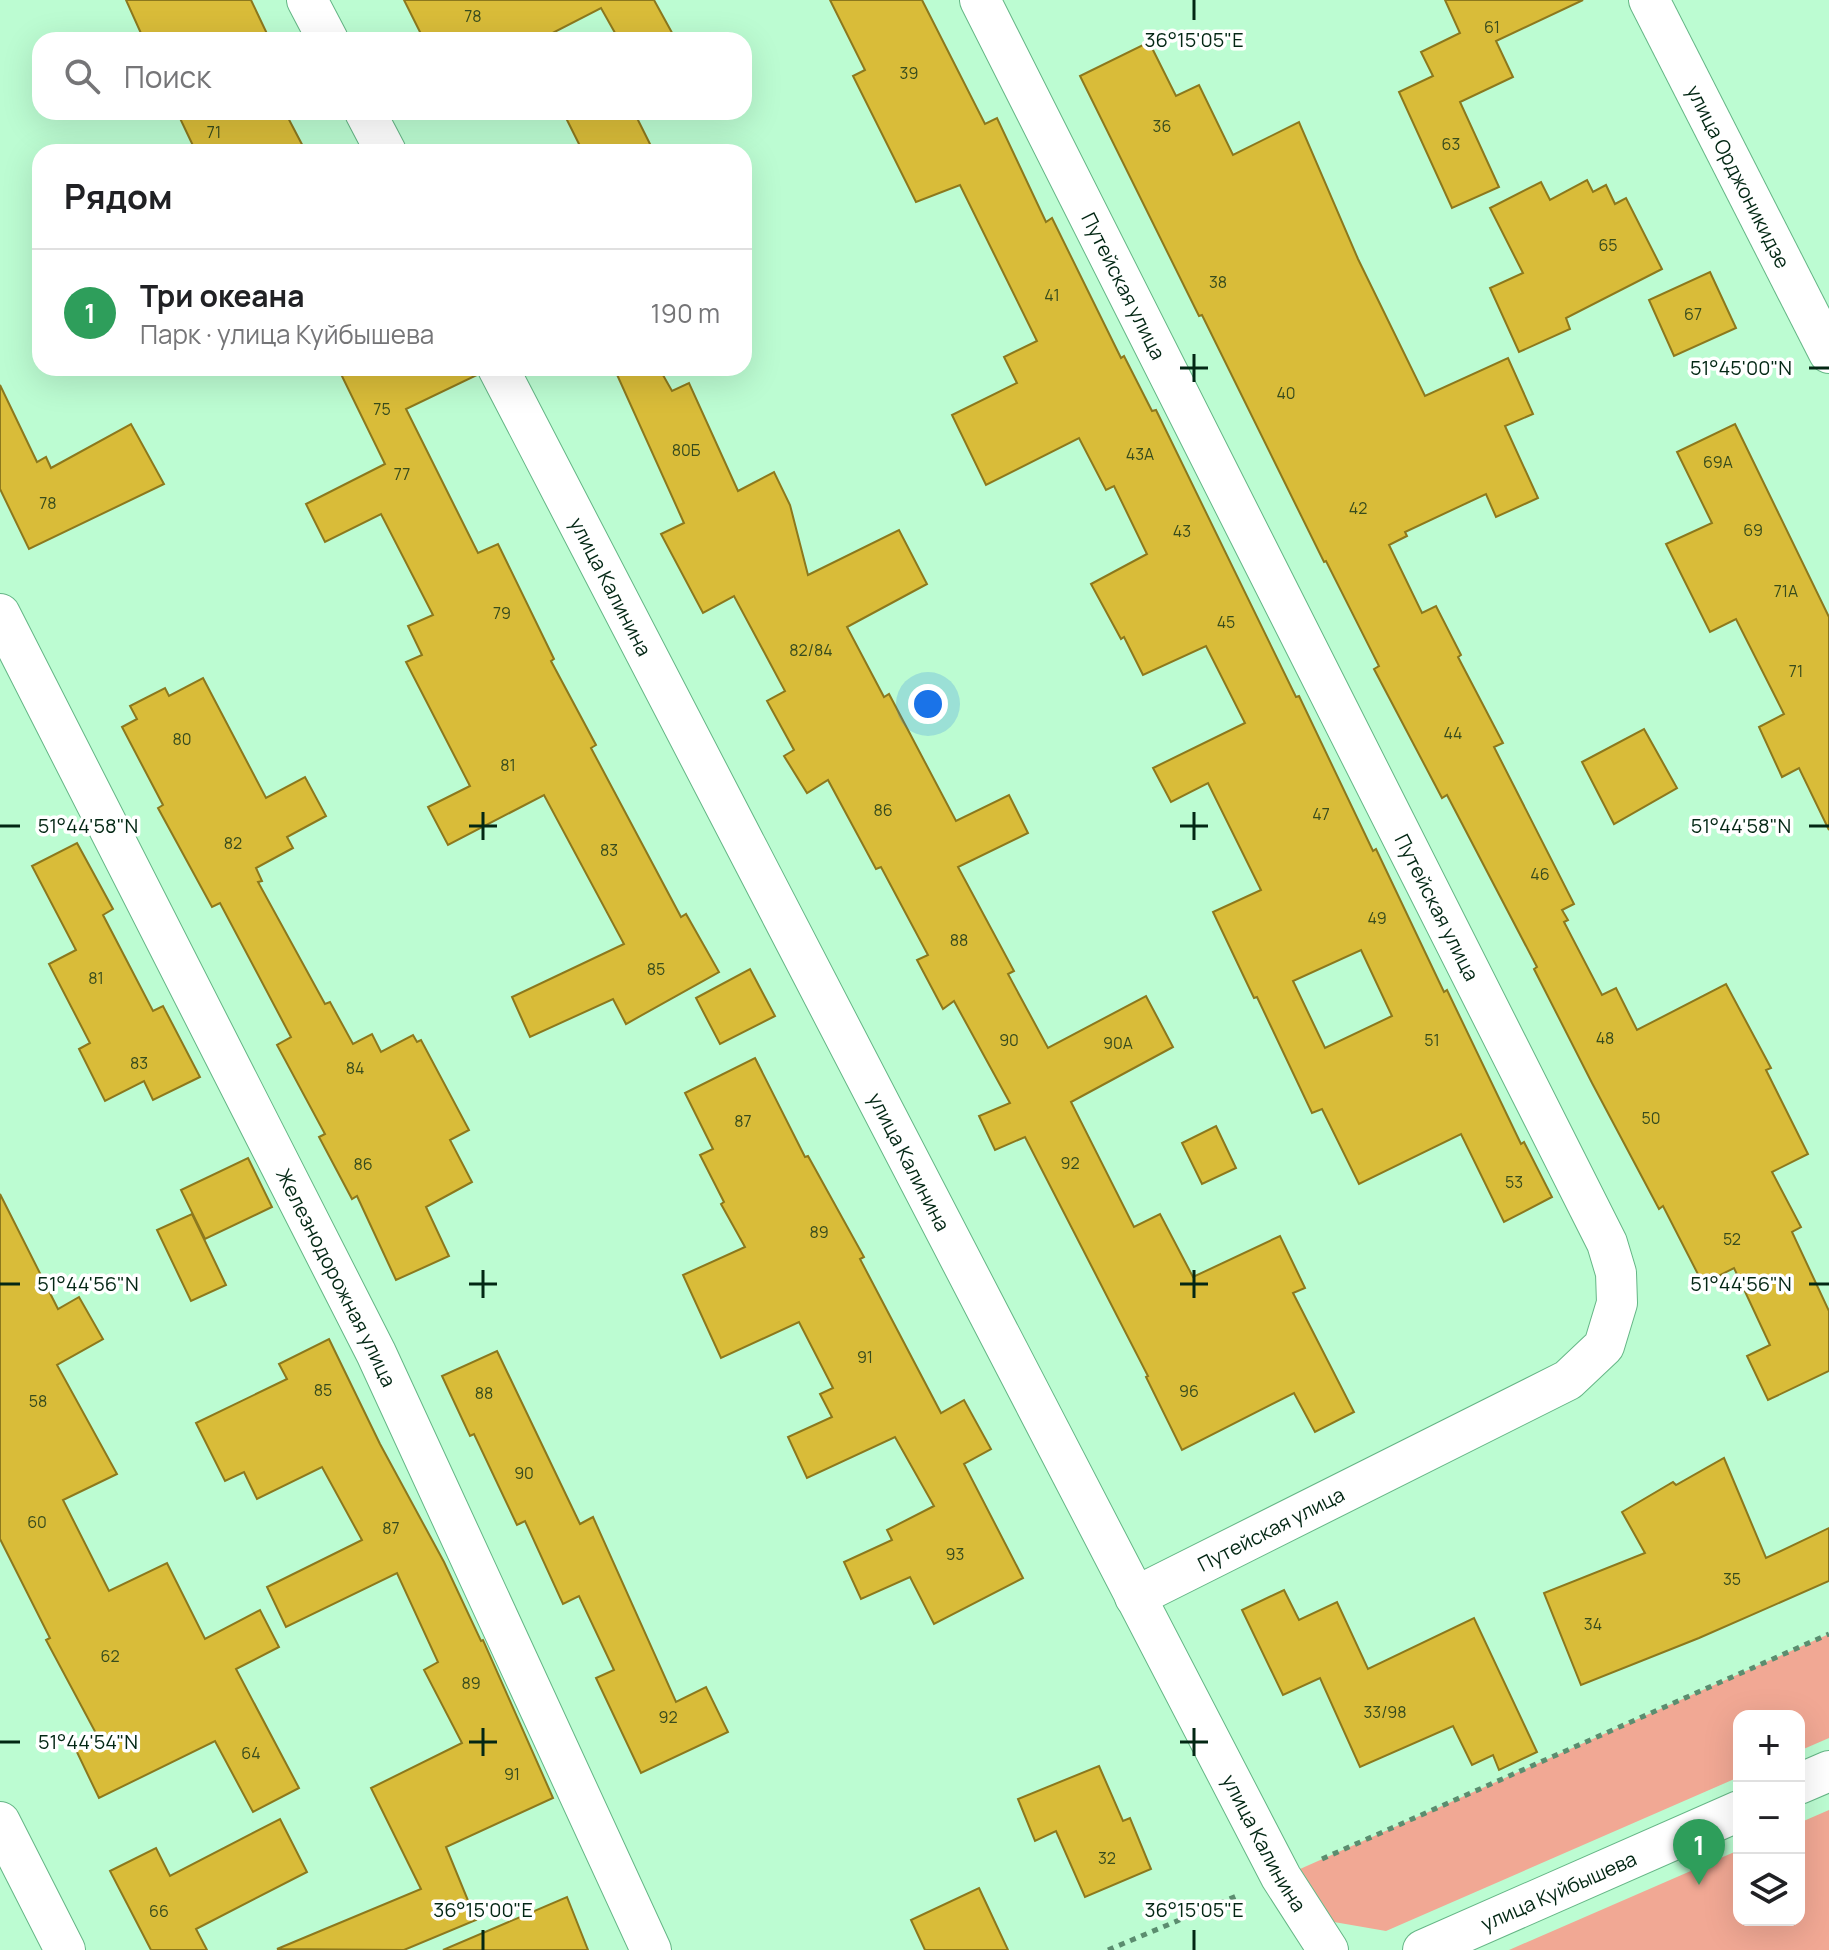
<!DOCTYPE html>
<html lang="ru">
<head>
<meta charset="utf-8">
<style>
	:root { --surface:#fff; --page:#f6f6f6; --text:#202124; --muted:#757577; --line:#e0e0e0; --accent:#ba48a4 }
	body { margin:0; font-family:Manrope,sans-serif; background:var(--page); color:var(--text) }
	.controls { position:absolute; right:24px; bottom:24px; display:grid; overflow:hidden; border-radius:16px; box-shadow:0 8px 32px #0002 }
	.controls button { width:72px; height:72px; display:grid; place-items:center; padding:0; border:0; border-bottom:2px solid var(--line); background:var(--surface); color:var(--text); font:40px sans-serif }
	.you { position:absolute; left:928px; top:704px; width:28px; height:28px; margin:-20px; border:6px solid #fff; border-radius:50%; background:#1a73e8; box-shadow:0 0 0 12px #1a73e833 }
	.badge { display:grid; place-items:center; width:52px; height:52px; border-radius:50%; background:var(--accent); color:#fff; font-size:26px; font-weight:700 }
	.pin { position:absolute; translate:-50% -66px; filter:drop-shadow(0 2px 4px #0008) }
	.pin::after { content:''; position:absolute; top:42px; width:28px; height:24px; background:inherit; clip-path:polygon(0 0,100% 0,50% 100%) }
	.list { margin:0; padding:0; list-style:none }
	h2 { display:flex; justify-content:space-between; align-items:center; height:104px; margin:0; padding:0 32px; font-size:34px }
	h2 small { font-size:26px; font-weight:400; color:var(--muted) }
	.list li { display:grid; grid-template-columns:52px 1fr auto; gap:24px; align-items:center; box-sizing:border-box; height:128px; padding:0 32px; border-top:2px solid var(--line) }
	.list b { display:block; font-size:30px; white-space:nowrap }
	.list p { margin:0; font-size:26px; white-space:nowrap; color:var(--muted) }
	.list em { font-size:26px; font-style:normal; color:var(--muted) }
	.icon { flex:none; width:44px; height:44px; fill:none; stroke:currentColor; stroke-width:2; stroke-linecap:round; stroke-linejoin:round }
	.map { position:relative; flex:none; width:1829px; height:1950px; overflow:hidden }
	.search { position:absolute; background:var(--surface); box-shadow:0 8px 32px #0002; left:32px; top:32px; width:720px; height:88px; display:flex; align-items:center; gap:20px; box-sizing:border-box; padding:0 28px; border-radius:24px; color:var(--muted); font-size:30px }
	.panel { position:absolute; background:var(--surface); box-shadow:0 8px 32px #0002; left:32px; top:144px; width:720px; height:232px; border-radius:24px }
	.map>svg:first-child { display:block }
</style>
</head>
<body>
<div class="map">
<svg width="1829" height="1950" viewBox="0 0 1829 1950">
	<rect width="100%" height="100%" fill="#bcfcd2"/>
	<g fill="#f1a894">
		<polygon points="1829,1634 1829,1738 1799,1751 1799,1716 1739,1716 1739,1777 1386,1931 1334,1922 1300,1869"/>
		<polygon points="1829,1810 1829,1950 1509,1950 1739,1850 1739,1920 1799,1920 1799,1823"/>
	</g>
	<g fill="#d9bc39" stroke="#8c781d" stroke-width="2" fill-rule="evenodd">
		<polygon points="126,0 251,0 270,40 144,40"/>
		<polygon points="404,0 654,0 676,40 619,40 601,8 539,40 424,40"/>
		<path d="M830 0H922L985 124 997 118 1046 222 1052 218 1121 358 1124 356 1152 411 1156 410 1296 697 1299 696 1373 851 1376 849 1444 992 1447 990 1521 1144 1524 1142 1552 1197 1504 1222 1461 1134 1359 1184 1322 1109 1312 1113 1257 997 1254 998 1213 912 1261 890 1208 783 1171 802 1153 768 1245 723 1206 646 1143 675 1124 637 1121 639 1091 584 1147 554 1114 486 1106 490 1079 438 986 485 952 415 1017 383 1004 357 1037 341 960 185 916 202 853 76 865 70ZM1361 950 1392 1016 1325 1048 1293 981Z"/>
		<polygon points="1445,0 1583,0 1496,41 1513,77 1460,102 1499,187 1452,208 1399,92 1433,76 1421,52 1460,33"/>
		<polygon points="1149,42 1176,96 1199,85 1233,155 1299,122 1358,259 1425,396 1508,358 1533,414 1505,426 1538,498 1496,517 1486,494 1405,532 1407,536 1389,545 1422,613 1436,606 1461,655 1458,657 1503,743 1494,747 1574,904 1562,910 1568,920 1564,922 1602,995 1616,988 1637,1030 1726,984 1771,1068 1766,1070 1808,1154 1772,1172 1801,1227 1792,1232 1829,1311 1829,1371 1768,1400 1747,1356 1770,1345 1734,1268 1703,1284 1663,1206 1659,1209 1592,1083 1534,969 1537,967 1447,795 1442,798 1374,669 1379,666 1326,561 1324,562 1202,315 1199,316 1080,76"/>
		<polygon points="177,112 285,112 306,152 196,152"/>
		<polygon points="563,112 634,112 654,152 583,152"/>
		<polygon points="1587,180 1593,192 1606,185 1615,204 1626,198 1662,269 1566,318 1570,329 1519,352 1490,288 1523,273 1490,208 1541,182 1550,200"/>
		<polygon points="1710,272 1736,328 1674,356 1649,300"/>
		<polygon points="338,368 475,368 477,375 406,409 478,553 498,544 554,659 551,661 596,745 591,748 681,917 686,914 719,972 626,1024 613,999 530,1037 512,997 624,944 544,795 448,845 428,807 470,786 406,662 422,655 408,626 433,615 381,514 325,542 306,504 385,464"/>
		<polygon points="614,368 659,368 672,391 689,383 738,491 774,472 790,505 808,575 899,530 927,584 847,627 884,697 889,694 956,821 1009,795 1028,833 958,867 1014,971 1008,974 1048,1048 1146,996 1173,1047 1071,1102 1134,1227 1160,1214 1193,1277 1280,1236 1305,1288 1293,1293 1354,1412 1315,1432 1294,1393 1182,1450 1146,1377 1148,1376 1025,1137 995,1150 979,1116 1010,1103 954,1001 943,1009 917,960 928,955 881,867 876,869 828,780 807,793 784,756 794,750 767,701 785,691 734,596 703,613 661,534 684,523"/>
		<polygon points="0,385 37,462 46,457 51,468 131,424 164,484 29,549 0,489"/>
		<polygon points="1735,424 1829,617 1829,830 1799,768 1782,777 1759,727 1784,714 1736,619 1710,632 1666,544 1712,523 1677,452"/>
		<polygon points="203,678 266,798 305,777 326,816 287,837 293,848 256,868 262,881 258,882 325,1004 330,1002 353,1044 372,1034 381,1052 413,1035 417,1042 421,1040 469,1130 450,1140 472,1182 426,1207 449,1256 396,1280 357,1196 352,1199 319,1137 325,1134 277,1045 291,1037 220,903 212,907 158,808 163,805 122,727 137,719 130,706 165,688 169,696"/>
		<polygon points="1644,729 1677,788 1614,824 1582,762"/>
		<polygon points="77,843 113,909 103,915 153,1011 163,1006 200,1077 153,1100 144,1081 105,1101 79,1049 90,1043 49,964 76,950 32,866"/>
		<polygon points="750,969 775,1016 720,1044 696,998"/>
		<polygon points="755,1058 805,1157 808,1156 864,1257 860,1259 941,1413 964,1400 991,1449 964,1464 1023,1578 934,1624 910,1577 861,1599 844,1562 892,1540 887,1530 934,1506 895,1437 807,1478 788,1437 832,1417 820,1394 833,1388 799,1322 721,1358 683,1275 745,1247 721,1204 724,1202 700,1155 713,1149 685,1093"/>
		<polygon points="1216,1126 1236,1168 1202,1184 1182,1143"/>
		<polygon points="248,1158 272,1207 205,1239 181,1190"/>
		<polygon points="0,1194 58,1309 79,1297 103,1339 57,1365 117,1474 63,1500 109,1591 167,1563 205,1639 260,1610 279,1647 236,1669 299,1788 253,1812 215,1741 99,1798 75,1748 98,1737 46,1640 50,1638 0,1539"/>
		<polygon points="192,1214 226,1285 191,1301 157,1230"/>
		<polygon points="329,1339 380,1444 444,1562 481,1641 483,1640 553,1798 446,1847 476,1920 404,1950 277,1949 421,1889 371,1788 462,1743 424,1670 438,1662 397,1573 286,1627 267,1587 362,1540 322,1467 257,1499 244,1472 225,1481 196,1423 287,1379 279,1364"/>
		<polygon points="497,1351 580,1524 593,1517 676,1702 706,1687 728,1732 641,1773 596,1678 614,1670 579,1596 563,1604 525,1521 517,1525 474,1434 470,1436 442,1376"/>
		<polygon points="1724,1458 1766,1558 1829,1528 1829,1581 1699,1638 1581,1685 1544,1593 1645,1553 1622,1512 1673,1482 1676,1485"/>
		<polygon points="1284,1590 1299,1620 1337,1602 1368,1669 1474,1618 1537,1752 1499,1770 1493,1755 1472,1765 1453,1726 1360,1767 1320,1678 1283,1695 1242,1610"/>
		<polygon points="1099,1766 1123,1821 1130,1818 1151,1869 1085,1897 1056,1831 1035,1841 1018,1799"/>
		<polygon points="280,1819 307,1872 196,1929 207,1950 151,1950 110,1871 156,1848 170,1876"/>
		<polygon points="979,1888 1008,1950 925,1950 911,1920"/>
		<polygon points="567,1897 588,1950 443,1950"/>
	</g>
	<g fill="none" stroke-linecap="round" stroke-linejoin="round">
		<defs>
			<g id="street">
				<polyline points="307,0 328,40"/>
				<path id="s1" d="M980 0 1607 1243 1616 1273 1617 1303 1604 1346 1568 1380 1135 1597"/>
				<path id="s2" d="M1649 0 1829 353"/>
				<polyline points="365,112 386,152"/>
				<path id="s3" d="M498 368 1281 1877 1328 1950"/>
				<path id="s4" d="M0 614 376 1353 651 1950"/>
				<polyline points="1799,1784 1829,1771"/>
				<polyline points="0,1822 65,1950"/>
				<path id="s5" d="M1423 1950 1739 1811"/>
			</g>
		</defs>
		<use href="#street" stroke="#65b686" stroke-width="42"/>
		<g stroke="#5b8d6f" stroke-width="5" stroke-dasharray="6 6" stroke-linecap="butt">
			<polyline points="1322,1859 1829,1634"/>
			<polyline points="1108,1950 1239,1895"/>
		</g>
		<use href="#street" stroke="#fff" stroke-width="40"/>
	</g>
	<path fill="none" stroke="#032714" stroke-width="3" d="M1194 0V20M1194 354V382M1180 368H1208M1809 368H1829M483 812V840M1194 812V840M0 826H20M469 826H497M1180 826H1208M1809 826H1829M483 1270V1298M1194 1270V1298M0 1284H20M469 1284H497M1180 1284H1208M1809 1284H1829M483 1728V1756M1194 1728V1756M0 1742H20M469 1742H497M1180 1742H1208M483 1930V1950M1194 1930V1950"/>
	<g text-anchor="middle" dominant-baseline="central" stroke-width="7" stroke-linejoin="round" paint-order="stroke">
		<g font-size="16" fill="#384c1d">
			<text x="473" y="16">78</text>
			<text x="1492" y="27">61</text>
			<text x="909" y="73">39</text>
			<text x="1162" y="126">36</text>
			<text x="214" y="132">71</text>
			<text x="1451" y="144">63</text>
			<text x="1608" y="245">65</text>
			<text x="1218" y="282">38</text>
			<text x="1052" y="295">41</text>
			<text x="1693" y="314">67</text>
			<text x="1286" y="393">40</text>
			<text x="382" y="409">75</text>
			<text x="686" y="450">80Б</text>
			<text x="1140" y="454">43А</text>
			<text x="1718" y="462">69А</text>
			<text x="402" y="474">77</text>
			<text x="48" y="503">78</text>
			<text x="1358" y="508">42</text>
			<text x="1753" y="530">69</text>
			<text x="1182" y="531">43</text>
			<text x="1786" y="591">71А</text>
			<text x="502" y="613">79</text>
			<text x="1226" y="622">45</text>
			<text x="811" y="650">82/84</text>
			<text x="1796" y="671">71</text>
			<text x="1453" y="733">44</text>
			<text x="182" y="739">80</text>
			<text x="508" y="765">81</text>
			<text x="883" y="810">86</text>
			<text x="1321" y="814">47</text>
			<text x="233" y="843">82</text>
			<text x="609" y="850">83</text>
			<text x="1540" y="874">46</text>
			<text x="1377" y="918">49</text>
			<text x="959" y="940">88</text>
			<text x="656" y="969">85</text>
			<text x="96" y="978">81</text>
			<text x="1605" y="1038">48</text>
			<text x="1009" y="1040">90</text>
			<text x="1432" y="1040">51</text>
			<text x="1118" y="1043">90А</text>
			<text x="139" y="1063">83</text>
			<text x="355" y="1068">84</text>
			<text x="1651" y="1118">50</text>
			<text x="743" y="1121">87</text>
			<text x="1070" y="1163">92</text>
			<text x="363" y="1164">86</text>
			<text x="1514" y="1182">53</text>
			<text x="819" y="1232">89</text>
			<text x="1732" y="1239">52</text>
			<text x="865" y="1357">91</text>
			<text x="323" y="1390">85</text>
			<text x="1189" y="1391">96</text>
			<text x="484" y="1393">88</text>
			<text x="38" y="1401">58</text>
			<text x="524" y="1473">90</text>
			<text x="37" y="1522">60</text>
			<text x="391" y="1528">87</text>
			<text x="955" y="1554">93</text>
			<text x="1732" y="1579">35</text>
			<text x="1593" y="1624">34</text>
			<text x="110" y="1656">62</text>
			<text x="471" y="1683">89</text>
			<text x="1385" y="1712">33/98</text>
			<text x="668" y="1717">92</text>
			<text x="251" y="1753">64</text>
			<text x="512" y="1774">91</text>
			<text x="1107" y="1858">32</text>
			<text x="159" y="1911">66</text>
		</g>
		<g font-size="20" fill="#032714" stroke="#fff">
			<text stroke="none"><textPath href="#s2" startOffset="198">улица Орджоникидзе</textPath></text>
			<text stroke="none"><textPath href="#s1" startOffset="320">Путейская улица</textPath></text>
			<text stroke="none"><textPath href="#s3" startOffset="246">улица Калинина</textPath></text>
			<text stroke="none"><textPath href="#s1" startOffset="1016">Путейская улица</textPath></text>
			<text stroke="none"><textPath href="#s3" startOffset="894">улица Калинина</textPath></text>
			<text stroke="none"><textPath href="#s4" startOffset="744">Железнодорожная улица</textPath></text>
			<text transform="translate(1271 1529) rotate(-27)">Путейская улица</text>
			<text stroke="none"><textPath href="#s3" startOffset="1662">улица Калинина</textPath></text>
			<text stroke="none"><textPath href="#s5" startOffset="148">улица Куйбышева</textPath></text>
		</g>
	</g>
	<g font-size="20" text-anchor="middle" fill="#032714" stroke="#fff" stroke-width="7" stroke-linejoin="round" paint-order="stroke">
		<text x="1194" y="47">36°15'05"E</text>
		<text x="1741" y="375">51°45'00"N</text>
		<text x="88" y="833">51°44'58"N</text>
		<text x="1741" y="833">51°44'58"N</text>
		<text x="88" y="1291">51°44'56"N</text>
		<text x="1741" y="1291">51°44'56"N</text>
		<text x="88" y="1749">51°44'54"N</text>
		<text x="483" y="1917">36°15'00"E</text>
		<text x="1194" y="1917">36°15'05"E</text>
	</g>
</svg>
<div class="controls">
<button>+</button>
<button>−</button>
<button><svg class="icon" aria-label="layers" viewBox="0 0 24 24"><path d="M12 4l9 5-9 5-9-5zM3 14l9 5 9-5"/></svg></button>
</div>
<div class="you"></div>
<div class="pin badge" style="left:1699px;top:1885px;background:#2e9e5b">1</div>
<div class="search"><svg class="icon" aria-label="search" viewBox="0 0 24 24"><circle cx="10" cy="10" r="6"/><path d="M15 15l6 6"/></svg>Поиск</div>
<section class="panel">
<h2>Рядом<small></small></h2>
<ul class="list">
<li><span class="badge" style="background:#2e9e5b">1</span><div><b>Три океана</b><p>Парк · улица Куйбышева</p></div><em>190 m</em></li>
</ul>
</section>
</div>
</body>
</html>
